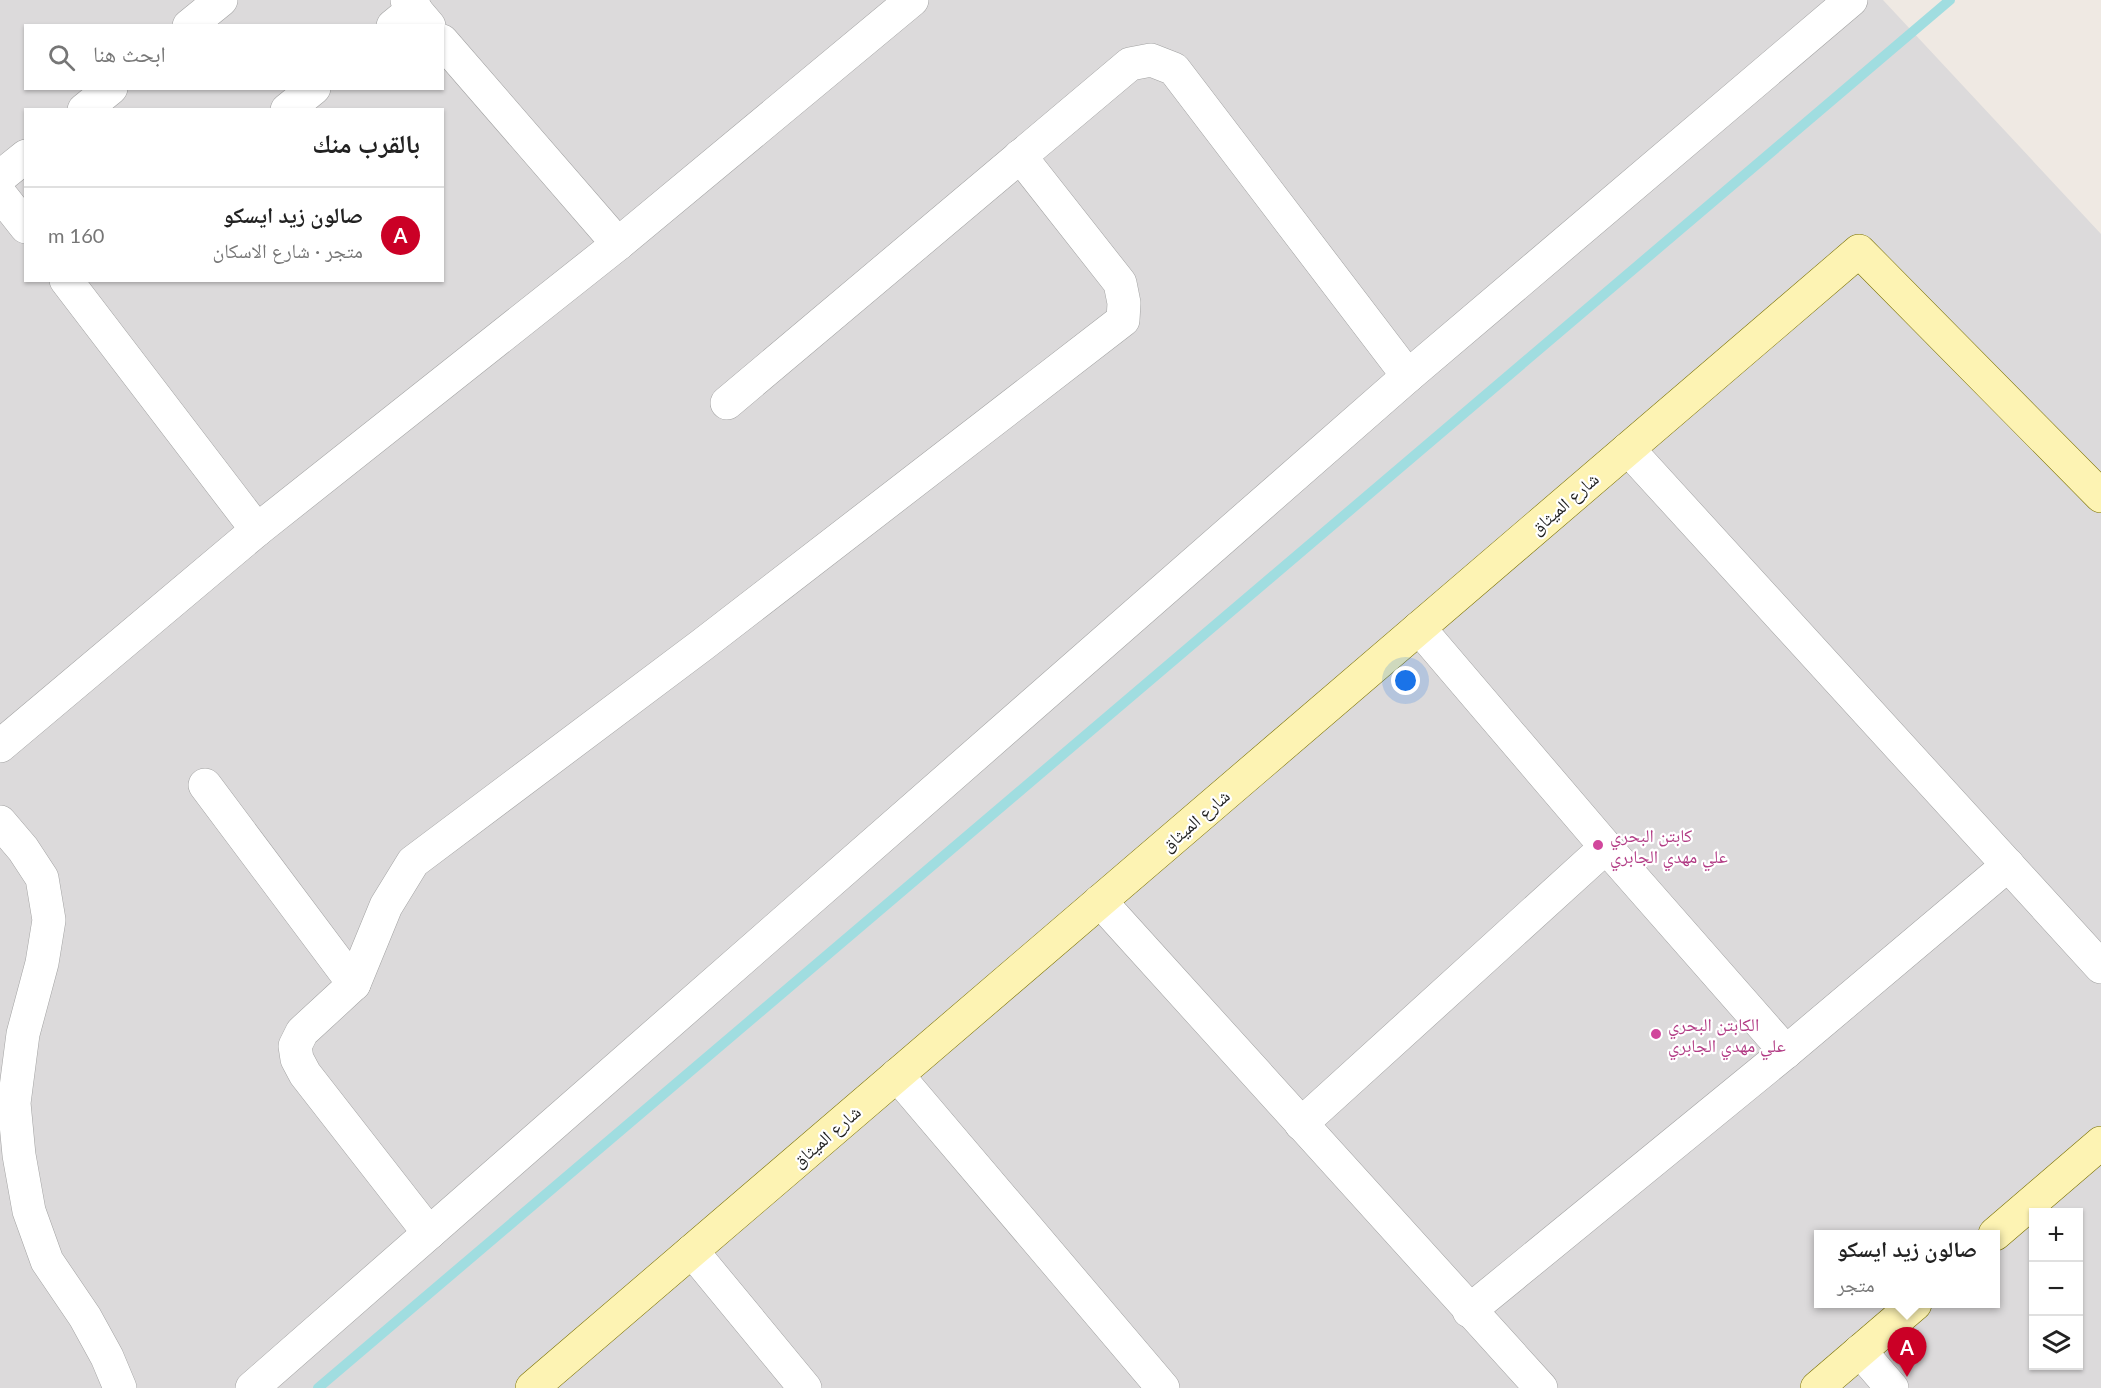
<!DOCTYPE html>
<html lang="ar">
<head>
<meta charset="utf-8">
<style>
	:root { --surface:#fff; --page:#f2f2f2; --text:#222; --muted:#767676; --line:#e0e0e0; --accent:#cb0026 }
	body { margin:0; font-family:Lato,"Noto Naskh Arabic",sans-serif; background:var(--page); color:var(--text); direction:rtl }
	.controls { position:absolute; right:18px; bottom:18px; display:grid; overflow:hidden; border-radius:0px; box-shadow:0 2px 4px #0004 }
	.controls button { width:54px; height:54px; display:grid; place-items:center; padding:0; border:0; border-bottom:2px solid var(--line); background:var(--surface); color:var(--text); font:30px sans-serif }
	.you { position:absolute; left:1406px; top:681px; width:21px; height:21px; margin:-15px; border:4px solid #fff; border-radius:50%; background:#1a73e8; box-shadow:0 0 0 9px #1a73e833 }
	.badge { display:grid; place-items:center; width:39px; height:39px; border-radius:50%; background:var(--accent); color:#fff; font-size:20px; font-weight:700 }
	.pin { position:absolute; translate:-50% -50px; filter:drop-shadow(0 2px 3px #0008) }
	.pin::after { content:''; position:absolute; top:32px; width:21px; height:18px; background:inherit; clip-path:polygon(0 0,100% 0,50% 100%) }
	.popup { position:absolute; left:1814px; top:1230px; width:186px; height:78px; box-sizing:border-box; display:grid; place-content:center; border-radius:0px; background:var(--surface); filter:drop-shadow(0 2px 4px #0005); font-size:20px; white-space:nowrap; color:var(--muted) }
	.popup b { font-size:22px; color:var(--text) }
	.popup::after { content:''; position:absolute; left:50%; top:100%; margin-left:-12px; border:12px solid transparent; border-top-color:var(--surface) }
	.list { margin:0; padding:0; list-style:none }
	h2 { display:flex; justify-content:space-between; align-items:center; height:78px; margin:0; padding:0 24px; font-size:26px }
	h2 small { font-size:20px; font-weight:400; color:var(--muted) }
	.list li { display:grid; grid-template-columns:39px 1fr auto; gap:18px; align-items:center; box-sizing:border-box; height:96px; padding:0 24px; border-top:2px solid var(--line) }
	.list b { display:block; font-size:22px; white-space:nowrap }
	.list p { margin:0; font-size:20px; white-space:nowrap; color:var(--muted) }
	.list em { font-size:20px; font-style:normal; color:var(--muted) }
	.icon { flex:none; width:33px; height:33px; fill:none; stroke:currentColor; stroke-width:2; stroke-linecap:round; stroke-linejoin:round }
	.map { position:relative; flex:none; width:2101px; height:1388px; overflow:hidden; direction:ltr }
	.search { position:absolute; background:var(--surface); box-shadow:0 2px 4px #0004; left:24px; top:24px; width:420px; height:66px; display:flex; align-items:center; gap:15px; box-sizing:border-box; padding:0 21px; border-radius:0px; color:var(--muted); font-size:22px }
	.panel { position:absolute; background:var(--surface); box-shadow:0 2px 4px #0004; left:24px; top:108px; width:420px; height:174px; border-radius:0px; direction:rtl }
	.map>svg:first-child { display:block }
</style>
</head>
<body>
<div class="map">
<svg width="2101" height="1388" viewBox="0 0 2101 1388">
	<rect width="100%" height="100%" fill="#efe9e3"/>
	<path fill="#dcdadb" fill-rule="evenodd" d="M0 0H1883L2101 234V1388H0ZM26 26H442V88H26ZM26 110H442V280H26ZM2034 1212H2078V1366H2034ZM1818 1234H1996V1304H1818Z"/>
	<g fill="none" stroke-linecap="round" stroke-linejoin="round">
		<polyline stroke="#a0dde0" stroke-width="10" points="318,1388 1950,0"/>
		<defs>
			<g id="street">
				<polyline points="407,0 429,26"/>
				<polyline points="189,26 221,0"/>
				<polyline points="393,26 415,8"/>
				<polyline points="442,41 618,244"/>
				<polyline points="84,110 111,88"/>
				<polyline points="287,110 314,88"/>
				<polyline points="0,177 26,156"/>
				<polyline points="0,194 26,227"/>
				<polyline points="66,280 257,530"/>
				<polyline points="727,403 1130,64 1151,60 1174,69 1408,376"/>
				<polyline points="1628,449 2101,967"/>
				<polyline points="1419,628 1606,847 1786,1052"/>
				<polyline points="0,746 257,530 618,244 912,0"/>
				<polyline points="205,785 354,984"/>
				<polyline points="0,822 23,849 42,878 49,920 42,963 23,1034 14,1103 19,1155 29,1211 47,1261 85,1317 107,1357 120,1388"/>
				<polyline points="1100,901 1541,1388"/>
				<polyline points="897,1075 1163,1388"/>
				<polyline points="1301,1124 1606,847"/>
				<polyline points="429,1233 305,1074 297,1059 295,1046 302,1032 354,984 386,906 413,862 702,645 1123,320 1124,303 1120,283 1020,156"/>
				<polyline points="692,1251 805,1388"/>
				<polyline points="1469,1311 1786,1052 2008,865"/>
				<polyline points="1860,1351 1892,1388"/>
				<polyline points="252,1388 1408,376 1851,0"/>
			</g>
			<g id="secondary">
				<polyline points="1995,1234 2101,1143"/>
				<polyline points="532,1388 1859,251 2101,496"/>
				<polyline points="1817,1388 1915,1304"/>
			</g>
		</defs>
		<use href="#street" stroke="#a2a2a2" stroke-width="34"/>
		<use href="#secondary" stroke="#797000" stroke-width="34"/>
		<use href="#street" stroke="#fff" stroke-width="33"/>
		<use href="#secondary" stroke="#fdf3b3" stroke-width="33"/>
	</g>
	<g fill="#d1479c" stroke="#fff" stroke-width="2">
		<circle cx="1598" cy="845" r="6"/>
		<circle cx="1656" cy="1034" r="6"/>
	</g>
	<g text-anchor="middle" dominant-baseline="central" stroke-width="4.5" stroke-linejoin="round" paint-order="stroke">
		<g font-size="18" fill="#1e1e1e" stroke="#fff">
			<text transform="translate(1564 503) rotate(-41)">شارع الميثاق</text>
			<text transform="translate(1195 820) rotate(-41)">شارع الميثاق</text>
			<text transform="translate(826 1136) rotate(-41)">شارع الميثاق</text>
		</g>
		<g font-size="18" fill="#b23c85" stroke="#fff" text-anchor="start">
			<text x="1610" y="835">كابتن البحري<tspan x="1610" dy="21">علي مهدي الجابري</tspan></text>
			<text x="1668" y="1024">الكابتن البحري<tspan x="1668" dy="21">علي مهدي الجابري</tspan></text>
		</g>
	</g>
</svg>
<div class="controls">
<button>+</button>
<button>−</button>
<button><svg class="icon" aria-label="layers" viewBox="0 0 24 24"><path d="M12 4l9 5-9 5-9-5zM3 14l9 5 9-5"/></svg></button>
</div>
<div class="you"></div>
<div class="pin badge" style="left:1907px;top:1377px">A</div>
<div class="popup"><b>صالون زيد ايسكو</b>متجر</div>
<div class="search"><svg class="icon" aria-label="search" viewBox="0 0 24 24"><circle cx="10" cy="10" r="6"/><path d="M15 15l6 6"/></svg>ابحث هنا</div>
<section class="panel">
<h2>بالقرب منك<small></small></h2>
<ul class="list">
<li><span class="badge">A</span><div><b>صالون زيد ايسكو</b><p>متجر · شارع الاسكان</p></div><em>160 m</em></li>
</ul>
</section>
</div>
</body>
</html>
